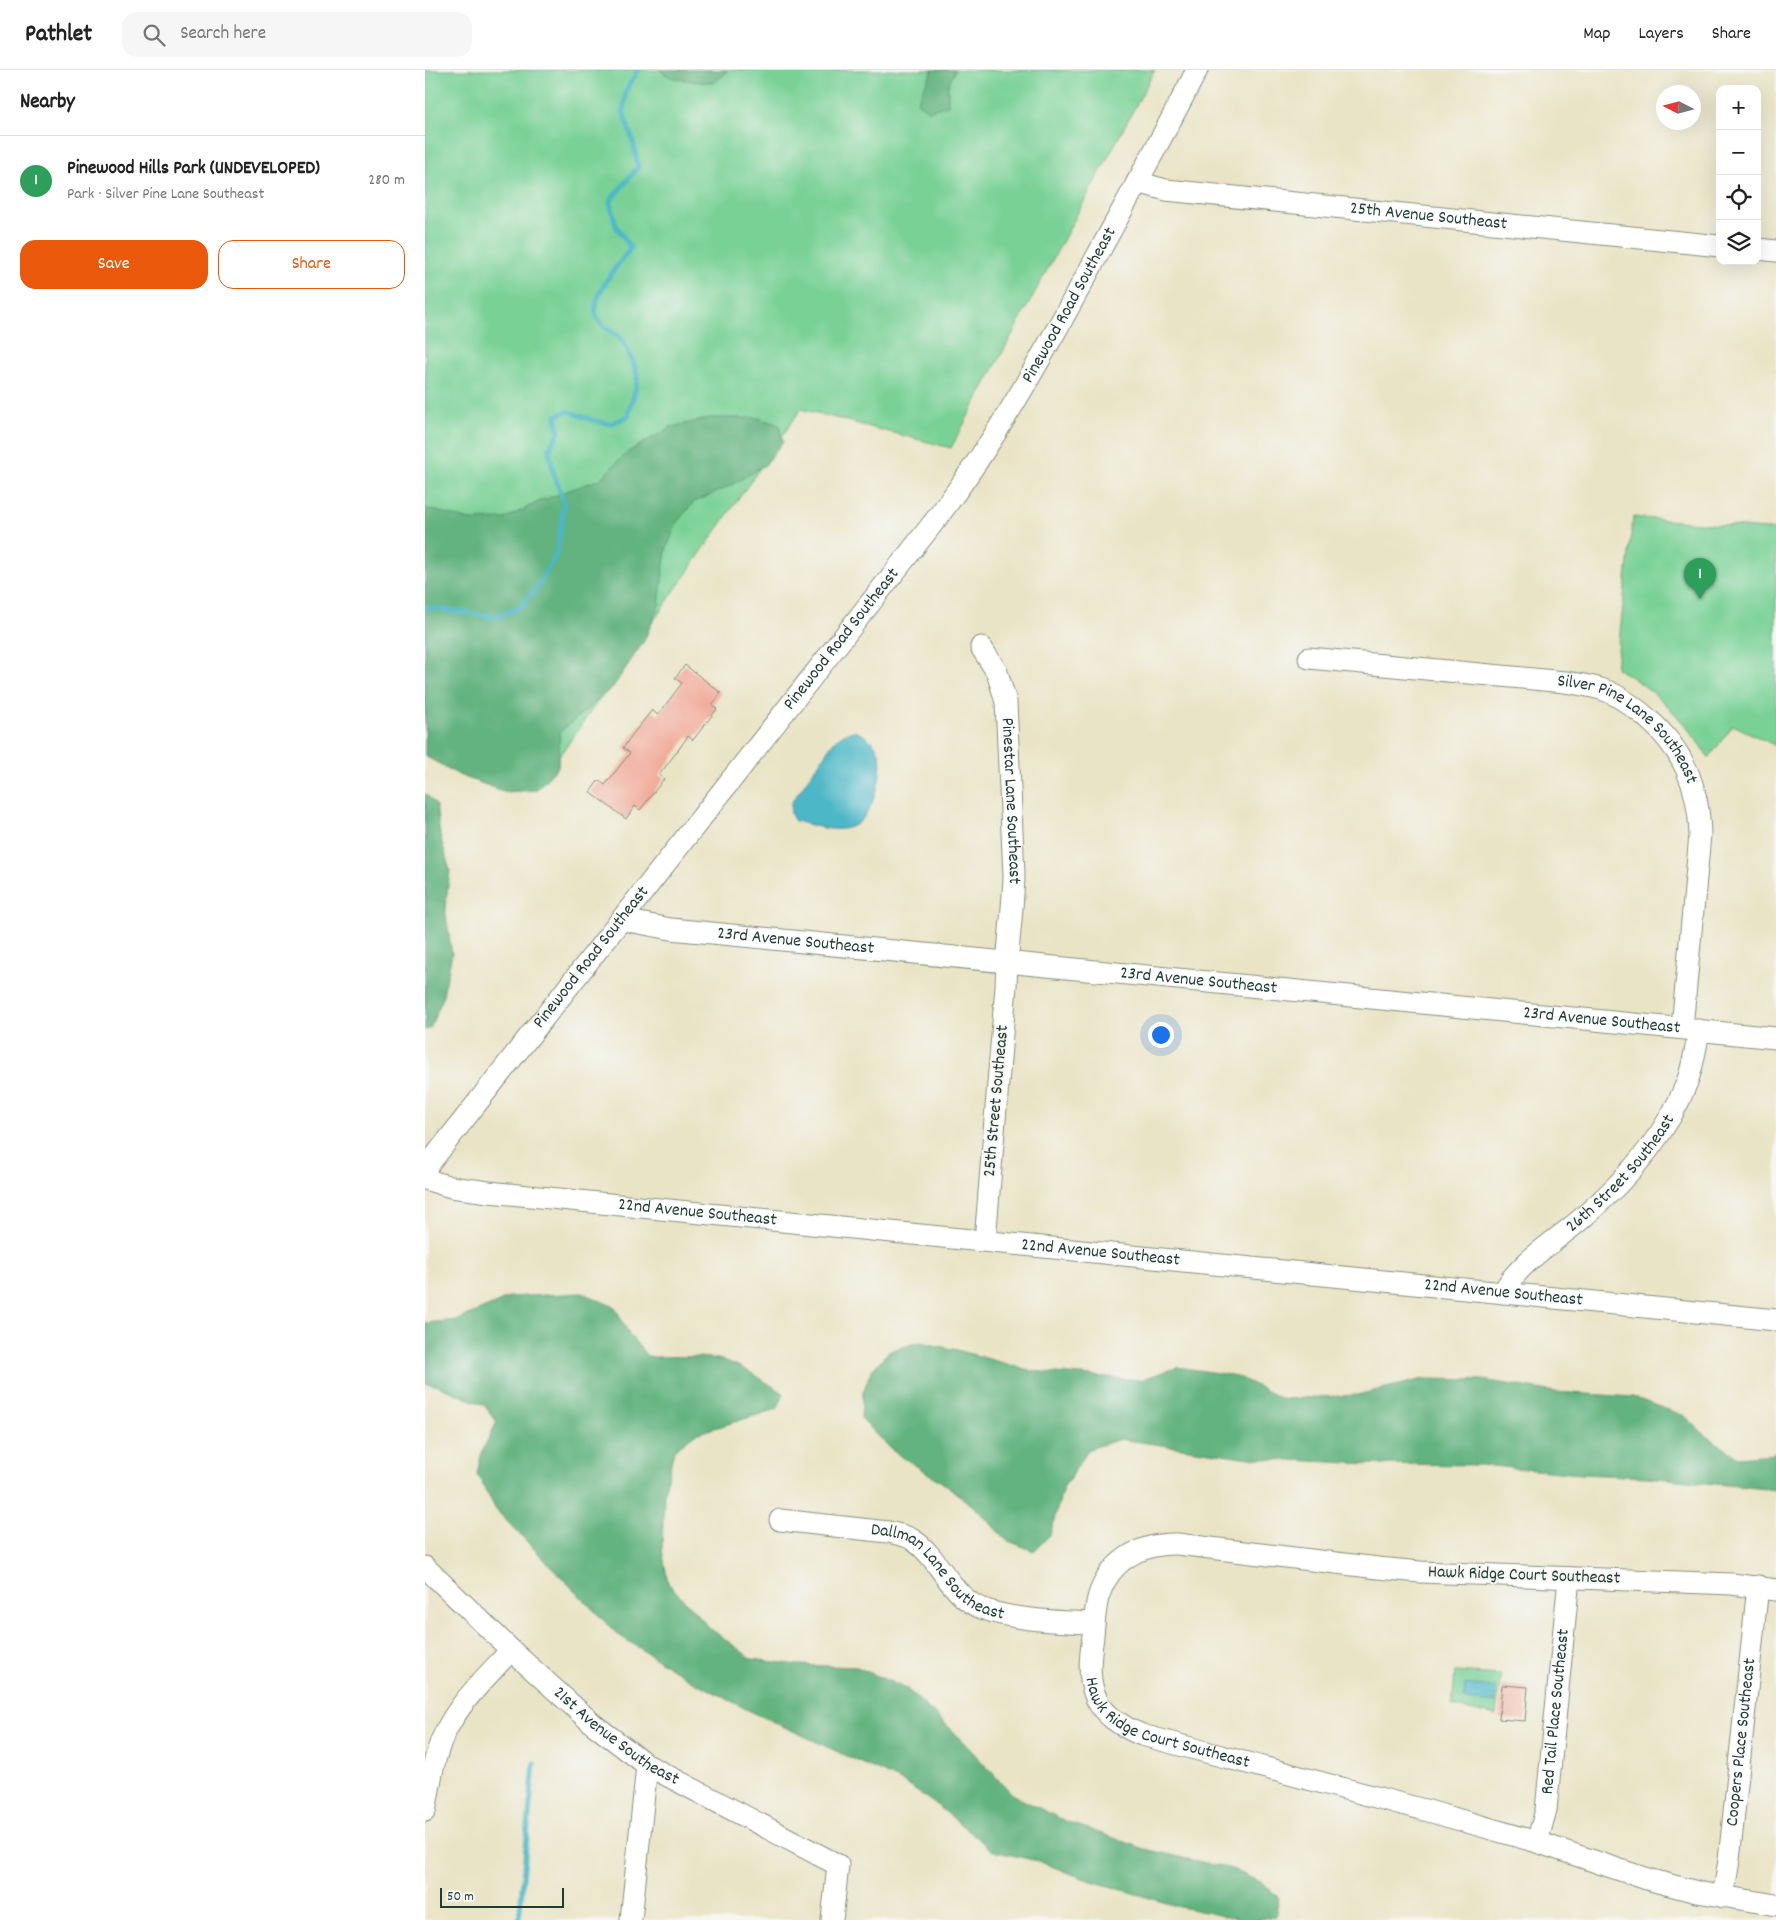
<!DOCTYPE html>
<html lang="en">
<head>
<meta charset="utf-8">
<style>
	:root { --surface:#fff; --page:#f6f6f6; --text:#222; --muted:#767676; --line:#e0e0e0; --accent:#ea580c }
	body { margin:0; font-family:Dekko,sans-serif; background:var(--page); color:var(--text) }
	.controls { position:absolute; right:15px; top:15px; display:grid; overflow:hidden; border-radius:10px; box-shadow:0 5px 20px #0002 }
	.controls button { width:45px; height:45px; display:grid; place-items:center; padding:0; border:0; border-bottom:1px solid var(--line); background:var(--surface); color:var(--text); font:25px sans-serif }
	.compass { position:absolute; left:1231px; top:15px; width:45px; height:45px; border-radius:50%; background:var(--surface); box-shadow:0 5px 20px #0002; rotate:276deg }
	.scale { position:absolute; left:15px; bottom:12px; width:124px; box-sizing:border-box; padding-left:5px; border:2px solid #1f3d34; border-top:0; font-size:14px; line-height:18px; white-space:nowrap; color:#1f3d34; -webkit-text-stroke:4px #f6f6f2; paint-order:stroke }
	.you { position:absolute; left:735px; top:964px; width:18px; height:18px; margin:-12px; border:4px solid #fff; border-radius:50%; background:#1a73e8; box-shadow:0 0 0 8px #1a73e833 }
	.badge { display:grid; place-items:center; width:32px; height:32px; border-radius:50%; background:var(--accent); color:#fff; font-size:16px; font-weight:700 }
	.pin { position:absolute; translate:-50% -41px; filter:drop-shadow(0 1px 2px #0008) }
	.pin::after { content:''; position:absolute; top:26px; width:18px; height:15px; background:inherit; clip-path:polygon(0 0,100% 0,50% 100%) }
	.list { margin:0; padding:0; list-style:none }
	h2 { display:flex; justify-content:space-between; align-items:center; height:65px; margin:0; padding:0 20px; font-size:21px }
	h2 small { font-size:16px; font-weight:400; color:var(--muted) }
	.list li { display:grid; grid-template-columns:32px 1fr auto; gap:15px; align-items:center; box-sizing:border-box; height:90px; padding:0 20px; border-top:1px solid var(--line) }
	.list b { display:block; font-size:19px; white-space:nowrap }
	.list p { margin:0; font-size:16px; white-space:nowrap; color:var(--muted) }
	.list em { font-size:16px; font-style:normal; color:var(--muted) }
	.actions { display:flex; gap:10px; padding:15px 20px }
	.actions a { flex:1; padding:11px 0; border:1px solid var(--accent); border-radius:15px; text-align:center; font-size:18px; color:var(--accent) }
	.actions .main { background:var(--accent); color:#fff }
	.icon { flex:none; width:28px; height:28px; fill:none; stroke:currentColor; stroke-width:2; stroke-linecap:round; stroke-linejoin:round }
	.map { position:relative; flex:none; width:1351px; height:1850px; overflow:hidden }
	header { display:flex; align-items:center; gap:30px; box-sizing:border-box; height:70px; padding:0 25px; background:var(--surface); border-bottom:1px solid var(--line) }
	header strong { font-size:24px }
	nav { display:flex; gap:28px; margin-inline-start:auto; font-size:18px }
	.search { width:350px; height:45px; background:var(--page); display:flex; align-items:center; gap:12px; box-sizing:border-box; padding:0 18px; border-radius:15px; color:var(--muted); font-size:19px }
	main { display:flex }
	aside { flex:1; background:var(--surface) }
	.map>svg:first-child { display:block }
</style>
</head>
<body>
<header>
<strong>Pathlet</strong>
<div class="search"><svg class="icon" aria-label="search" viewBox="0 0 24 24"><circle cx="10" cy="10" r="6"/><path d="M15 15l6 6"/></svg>Search here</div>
<nav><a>Map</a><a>Layers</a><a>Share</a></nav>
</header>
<main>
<aside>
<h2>Nearby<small></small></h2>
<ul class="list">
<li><span class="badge" style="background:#2e9e5b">1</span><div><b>Pinewood Hills Park (UNDEVELOPED)</b><p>Park · Silver Pine Lane Southeast</p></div><em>280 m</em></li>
</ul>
<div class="actions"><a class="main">Save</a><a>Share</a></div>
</aside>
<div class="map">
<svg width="1351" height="1850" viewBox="0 0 1351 1850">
	<rect width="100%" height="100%" fill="#f6f6f2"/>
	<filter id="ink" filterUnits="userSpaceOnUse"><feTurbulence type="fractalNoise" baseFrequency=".02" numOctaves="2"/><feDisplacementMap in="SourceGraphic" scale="10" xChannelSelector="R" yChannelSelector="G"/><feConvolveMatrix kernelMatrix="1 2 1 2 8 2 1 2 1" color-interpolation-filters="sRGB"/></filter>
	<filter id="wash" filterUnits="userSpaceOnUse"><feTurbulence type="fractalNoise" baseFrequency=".0096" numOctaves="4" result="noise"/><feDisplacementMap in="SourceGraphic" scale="20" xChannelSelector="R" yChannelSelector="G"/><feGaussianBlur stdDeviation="1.12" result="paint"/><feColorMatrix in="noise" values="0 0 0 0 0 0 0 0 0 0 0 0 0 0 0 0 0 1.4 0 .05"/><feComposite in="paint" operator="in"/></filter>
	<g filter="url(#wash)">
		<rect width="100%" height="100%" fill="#eae4c6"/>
		<g fill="#79d196" stroke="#4c8765">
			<polygon points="0,0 730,0 526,378 376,339 111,720 0,650"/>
			<path d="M1208 447 1351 460V676L1308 655 1284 688C1256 647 1234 622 1191 598Z"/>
			<polygon points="1030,1602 1076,1605 1071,1646 1027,1636"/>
		</g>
		<g fill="#62b37f" stroke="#40785a">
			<path d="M235 0H302V2L289 13C275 12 244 11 235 0Z"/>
			<polygon points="508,0 530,0 523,15 523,35 504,41 492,32"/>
			<polygon points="286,348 334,348 354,355 358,372 340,395 303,417 269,432 252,452 241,480 234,535 219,571 188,617 135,662 133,697 111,720 81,722 36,706 0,686 0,438 45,450 80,449 115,431 175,409 203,382 246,357"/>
			<polygon points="0,723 11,735 15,765 25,801 20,838 27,884 17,930 5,958 0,960"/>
			<path d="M157 1223 190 1237 204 1264 223 1287C244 1287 282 1285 301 1291 321 1298 341 1312 359 1324L352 1339 270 1364 249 1380 239 1424 237 1479 243 1513 286 1559 327 1589 373 1595 432 1597 482 1619 528 1661 588 1725 640 1751 720 1779 807 1799 839 1814 854 1828 850 1846 832 1850H819L755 1837 660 1809 613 1791 568 1781 517 1739 480 1713 325 1641 262 1608 192 1564 71 1440 52 1404 57 1381 72 1352 59 1335 13 1316 0 1313V1253L32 1250 85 1227Z"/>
			<polygon points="495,1272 532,1280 607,1301 715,1310 753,1297 812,1306 857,1329 932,1325 998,1309 1058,1310 1130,1322 1208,1327 1260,1346 1281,1366 1313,1387 1348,1384 1351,1382 1351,1420 1223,1407 1156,1404 1056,1395 945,1394 825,1388 695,1369 664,1379 638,1418 625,1465 609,1481 581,1470 553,1440 518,1413 468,1381 436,1348 438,1322 446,1301 464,1281"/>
		</g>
		<g fill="#4bb7c7" stroke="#357a7e">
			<path d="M428 661C440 664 452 673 455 686 459 703 447 747 430 755 411 765 389 755 370 751 365 745 365 740 366 733L410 670 419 664Z"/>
			<polygon points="1040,1614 1071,1617 1070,1633 1039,1630"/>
		</g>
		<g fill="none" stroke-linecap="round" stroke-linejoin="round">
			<g stroke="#4bb7c7" stroke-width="5">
				<path d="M0 537 70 547 94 538 109 522 132 483 139 432 128 401 124 379 134 363 131 346 143 341 167 350 185 354 203 346C205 336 214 313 212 304 210 297 201 274 196 269 190 262 180 259 175 252 158 234 195 192 206 178L191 156 185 131 213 97 209 75 198 41 201 21 213 0"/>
				<polyline points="94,1850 109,1693"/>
			</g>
		</g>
		<g id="blocks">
			<g fill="#f1aa99">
				<polygon points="260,595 296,623 287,635 292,639 268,670 263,666 254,679 234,705 239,709 215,740 210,736 201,749 165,722 174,710 180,715 205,683 198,678 207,665 227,640 233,645 257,613 250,608"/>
				<polygon points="1077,1615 1103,1617 1100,1651 1074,1649"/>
			</g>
		</g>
	</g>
	<g filter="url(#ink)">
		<use href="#blocks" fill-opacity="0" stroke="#84907d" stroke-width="1"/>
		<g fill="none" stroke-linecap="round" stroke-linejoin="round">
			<defs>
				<g id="minor">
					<path id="s1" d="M712 112 741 120 1295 176"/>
					<polyline points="1332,179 1351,181"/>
					<path id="s2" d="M556 577 572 602 581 632 589 805C588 842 582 879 581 916L560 1171"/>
					<path id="s3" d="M884 588 1140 612C1154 614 1168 616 1182 621 1196 627 1209 637 1221 647 1258 679 1274 716 1275 765L1257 958"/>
					<path id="s4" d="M198 850 246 859 1351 968"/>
					<path id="s5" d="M0 1099 505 457C568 376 617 287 666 197 702 131 738 66 772 0"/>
					<path id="s6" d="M0 1109 26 1117 64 1122 1351 1250"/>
					<path id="s7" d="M1078 1223C1092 1193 1131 1171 1155 1150 1198 1113 1242 1066 1262 1012 1268 996 1271 978 1274 960"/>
					<path id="s8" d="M355 1450 463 1462C471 1464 481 1465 488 1470 511 1485 521 1514 542 1530 566 1550 637 1552 669 1553"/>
					<path id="s9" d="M0 1497 86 1580 168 1654 222 1695 413 1795 407 1850"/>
					<path id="s10" d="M1351 1520 1307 1514 995 1502 953 1498 752 1474C715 1473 684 1491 673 1528 670 1540 669 1554 668 1566 665 1588 662 1610 672 1630 681 1648 700 1658 717 1665L1007 1742 1112 1772 1222 1809 1272 1822 1351 1835"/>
					<path d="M0 1741C4 1722 6 1702 12 1683 24 1641 58 1611 86 1580"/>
					<path id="s11" d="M1112 1772 1121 1740 1144 1508"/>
					<path id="s12" d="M1298 1827 1304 1790 1333 1516"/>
					<polyline points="206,1850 222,1695"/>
				</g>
			</defs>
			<use href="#minor" stroke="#84907d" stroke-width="23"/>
			<use href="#minor" stroke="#fff" stroke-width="21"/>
		</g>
	</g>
	<g text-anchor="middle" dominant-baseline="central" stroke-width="4" stroke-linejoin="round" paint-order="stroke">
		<g font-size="18" fill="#1f3d34" stroke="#f6f6f2">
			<text stroke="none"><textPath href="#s1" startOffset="294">25th Avenue Southeast</textPath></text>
			<text stroke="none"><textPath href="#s5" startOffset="1079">Pinewood Road Southeast</textPath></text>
			<text stroke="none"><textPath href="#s5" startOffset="674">Pinewood Road Southeast</textPath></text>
			<text stroke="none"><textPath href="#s3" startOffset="339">Silver Pine Lane Southeast</textPath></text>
			<text stroke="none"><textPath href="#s2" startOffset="160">Pinestar Lane Southeast</textPath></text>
			<text stroke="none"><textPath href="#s4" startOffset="174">23rd Avenue Southeast</textPath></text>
			<text stroke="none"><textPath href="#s5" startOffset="269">Pinewood Road Southeast</textPath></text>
			<text stroke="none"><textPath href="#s4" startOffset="579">23rd Avenue Southeast</textPath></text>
			<text stroke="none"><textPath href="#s4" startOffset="984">23rd Avenue Southeast</textPath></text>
			<text transform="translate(572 1031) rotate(-85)">25th Street Southeast</text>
			<text stroke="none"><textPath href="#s7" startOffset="169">26th Street Southeast</textPath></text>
			<text stroke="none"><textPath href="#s6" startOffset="275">22nd Avenue Southeast</textPath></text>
			<text stroke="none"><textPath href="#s6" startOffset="680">22nd Avenue Southeast</textPath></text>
			<text stroke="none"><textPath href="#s6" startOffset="1085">22nd Avenue Southeast</textPath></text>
			<text stroke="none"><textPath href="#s8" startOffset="174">Dallman Lane Southeast</textPath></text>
			<text transform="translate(1099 1506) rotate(2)">Hawk Ridge Court Southeast</text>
			<text stroke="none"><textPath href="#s11" startOffset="132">Red Tail Place Southeast</textPath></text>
			<text stroke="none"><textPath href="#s10" startOffset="881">Hawk Ridge Court Southeast</textPath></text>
			<text stroke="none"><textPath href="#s9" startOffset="256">21st Avenue Southeast</textPath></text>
			<text stroke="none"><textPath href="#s12" startOffset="156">Coopers Place Southeast</textPath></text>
		</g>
	</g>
</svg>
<div class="controls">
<button>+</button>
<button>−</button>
<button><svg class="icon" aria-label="locate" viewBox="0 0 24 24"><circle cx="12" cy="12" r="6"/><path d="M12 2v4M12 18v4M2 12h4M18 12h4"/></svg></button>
<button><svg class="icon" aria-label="layers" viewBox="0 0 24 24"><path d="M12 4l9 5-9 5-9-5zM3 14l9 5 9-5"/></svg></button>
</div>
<svg class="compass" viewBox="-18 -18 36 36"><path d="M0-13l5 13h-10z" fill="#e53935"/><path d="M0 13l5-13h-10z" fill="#767676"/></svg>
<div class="scale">50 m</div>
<div class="you"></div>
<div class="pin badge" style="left:1275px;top:529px;background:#2e9e5b">1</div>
</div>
</main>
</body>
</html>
